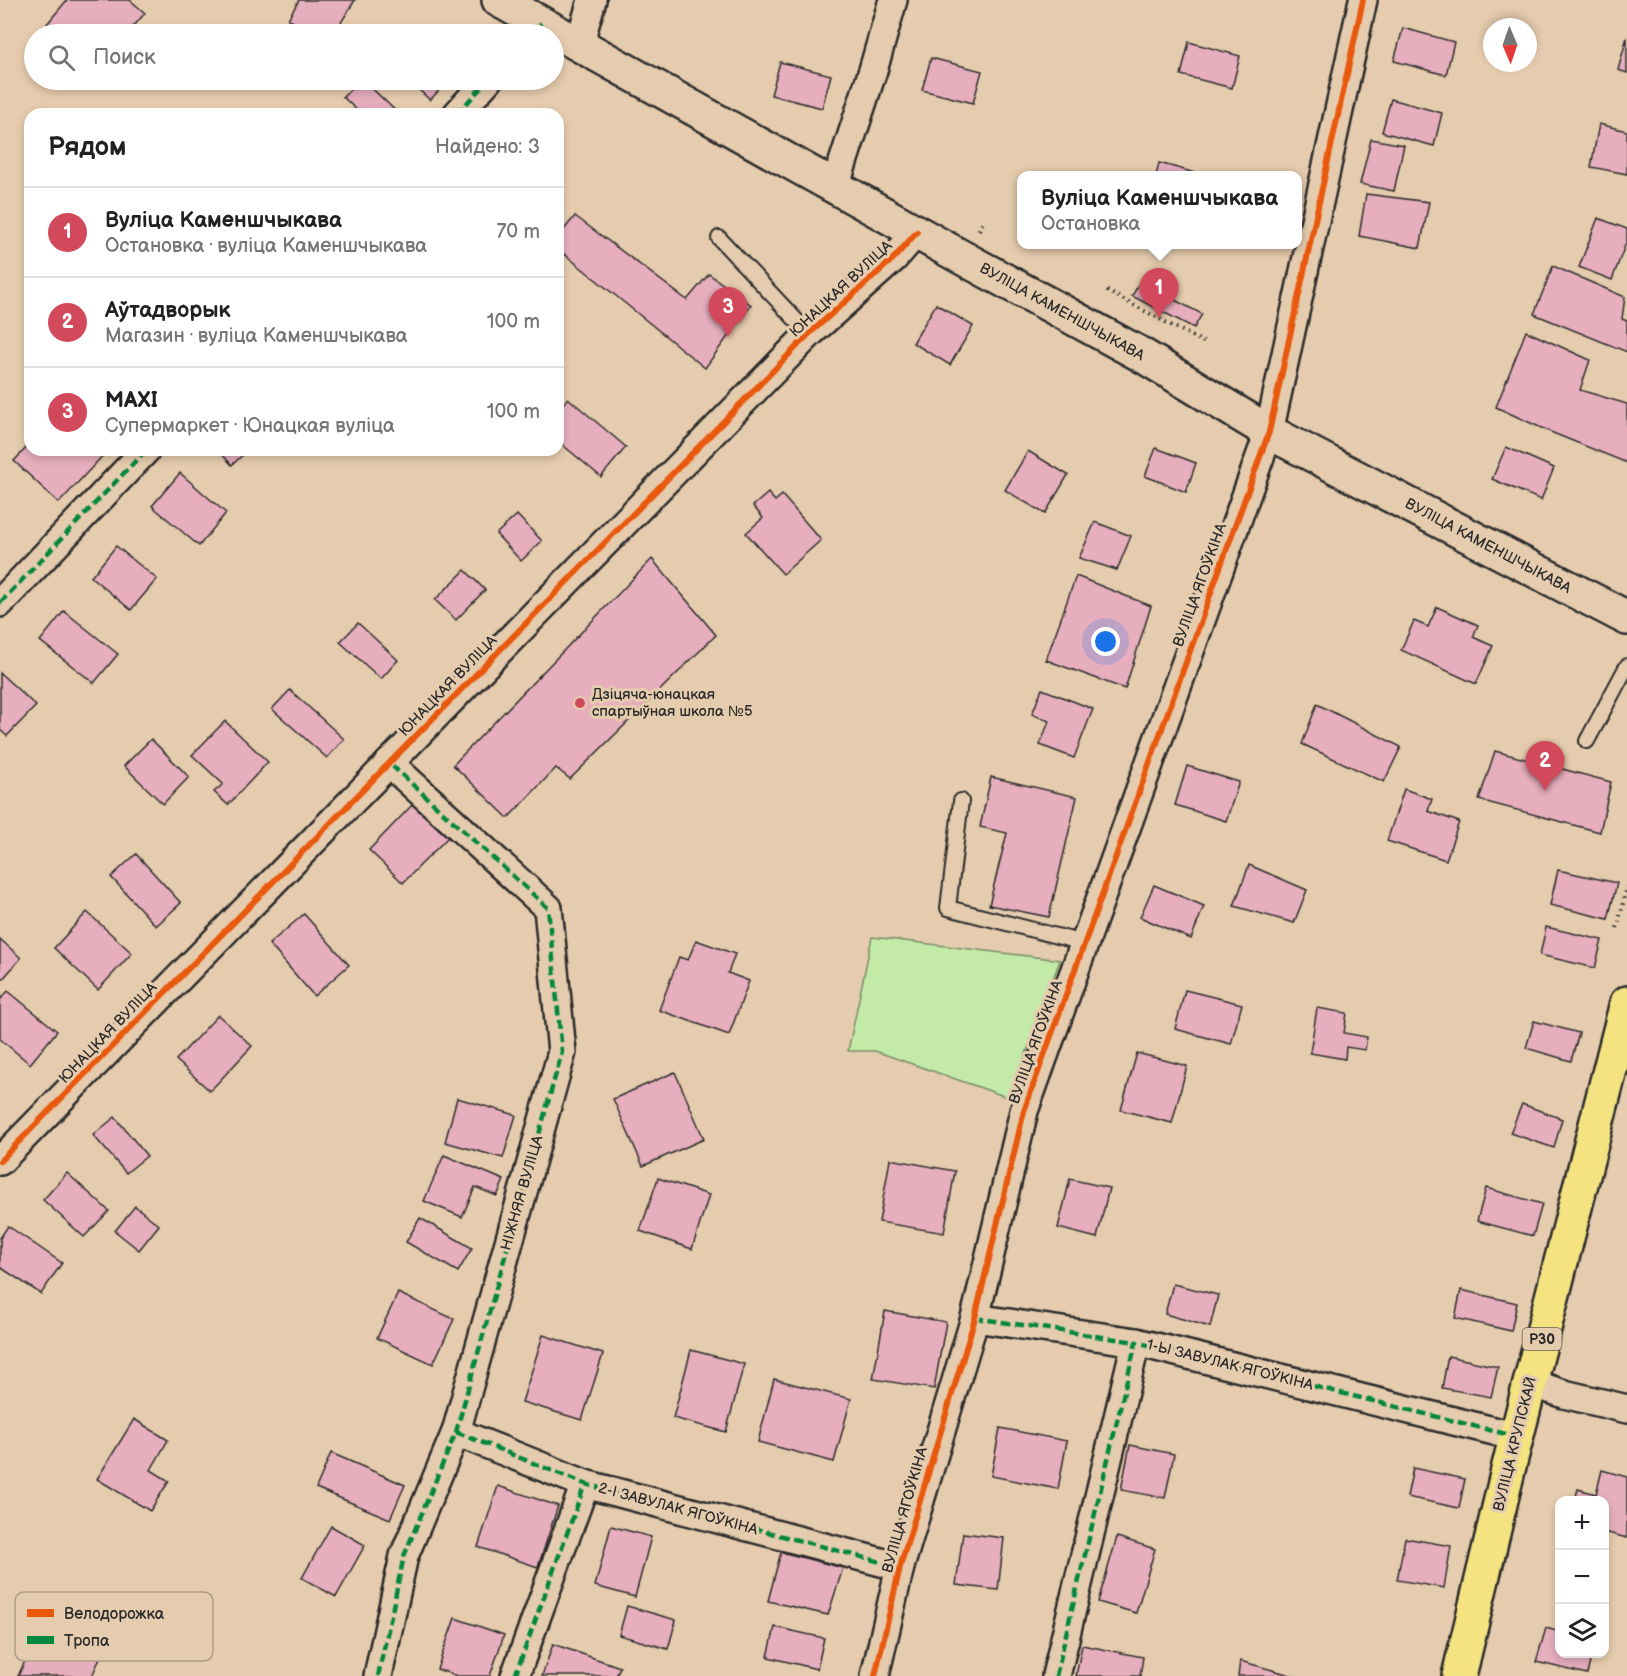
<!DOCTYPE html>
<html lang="ru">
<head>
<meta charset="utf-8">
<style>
	:root { --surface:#fff; --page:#f2f2f2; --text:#202124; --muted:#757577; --line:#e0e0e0; --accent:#d1495b }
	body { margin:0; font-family:"Balsamiq Sans",sans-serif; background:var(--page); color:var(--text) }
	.controls { position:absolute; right:18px; bottom:18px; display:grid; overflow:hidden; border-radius:12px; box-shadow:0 3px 9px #0003 }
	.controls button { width:54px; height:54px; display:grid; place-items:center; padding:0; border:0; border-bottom:2px solid var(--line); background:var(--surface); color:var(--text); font:30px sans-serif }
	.compass { position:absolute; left:1483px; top:18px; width:54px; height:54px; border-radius:50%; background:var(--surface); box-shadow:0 3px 9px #0003; rotate:178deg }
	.you { position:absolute; left:1106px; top:642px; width:21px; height:21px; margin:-15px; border:4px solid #fff; border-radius:50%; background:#1a73e8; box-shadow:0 0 0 9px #1a73e833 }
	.badge { display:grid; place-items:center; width:39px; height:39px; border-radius:50%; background:var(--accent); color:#fff; font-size:20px; font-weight:700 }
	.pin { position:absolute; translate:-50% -50px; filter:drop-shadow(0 2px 3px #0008) }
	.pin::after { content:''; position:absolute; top:32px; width:21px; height:18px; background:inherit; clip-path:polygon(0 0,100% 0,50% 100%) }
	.popup { position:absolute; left:1017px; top:171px; width:285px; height:78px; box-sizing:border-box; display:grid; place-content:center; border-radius:12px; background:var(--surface); filter:drop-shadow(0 2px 4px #0005); font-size:20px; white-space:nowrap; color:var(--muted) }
	.popup b { font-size:22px; color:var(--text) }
	.popup::after { content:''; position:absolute; left:50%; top:100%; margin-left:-12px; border:12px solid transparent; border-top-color:var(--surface) }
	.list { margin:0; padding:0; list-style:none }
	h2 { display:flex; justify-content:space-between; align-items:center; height:78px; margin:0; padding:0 24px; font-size:26px }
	h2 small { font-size:20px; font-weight:400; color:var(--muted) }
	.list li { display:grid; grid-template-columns:39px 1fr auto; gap:18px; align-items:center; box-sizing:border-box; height:90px; padding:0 24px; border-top:2px solid var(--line) }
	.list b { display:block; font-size:22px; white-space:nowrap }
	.list p { margin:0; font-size:20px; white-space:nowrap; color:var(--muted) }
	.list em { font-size:20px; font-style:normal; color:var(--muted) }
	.icon { flex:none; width:33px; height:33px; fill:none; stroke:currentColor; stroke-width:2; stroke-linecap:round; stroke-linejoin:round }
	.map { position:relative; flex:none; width:1627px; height:1676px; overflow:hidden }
	.search { position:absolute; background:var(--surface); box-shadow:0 3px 9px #0003; left:24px; top:24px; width:540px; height:66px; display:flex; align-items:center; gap:15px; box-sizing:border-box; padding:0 21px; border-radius:33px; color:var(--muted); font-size:22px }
	.panel { position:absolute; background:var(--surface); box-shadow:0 3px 9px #0003; left:24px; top:108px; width:540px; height:348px; border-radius:18px }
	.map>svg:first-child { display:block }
</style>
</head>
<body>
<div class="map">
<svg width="1627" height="1676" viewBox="0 0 1627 1676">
	<rect width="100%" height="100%" fill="#e6ccae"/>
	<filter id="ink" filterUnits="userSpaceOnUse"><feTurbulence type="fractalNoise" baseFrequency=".0167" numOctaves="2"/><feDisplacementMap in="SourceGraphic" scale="12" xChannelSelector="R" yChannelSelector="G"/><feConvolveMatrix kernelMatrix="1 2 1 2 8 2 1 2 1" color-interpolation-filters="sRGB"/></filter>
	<g filter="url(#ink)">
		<polygon fill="#c3eba7" stroke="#778b69" stroke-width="1.5" points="872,937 1060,960 1010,1098 875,1051 848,1051"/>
		<g fill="#e7aebe" stroke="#2b2b2b" stroke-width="1.5">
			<polygon points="67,0 130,0 145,13 127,34 59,34 47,24"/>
			<polygon points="299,0 355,0 334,34 314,34 288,19"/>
			<polygon points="1403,28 1454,42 1446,75 1394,61"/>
			<polygon points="1627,37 1627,73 1618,70"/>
			<polygon points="1189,42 1240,56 1232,88 1181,75"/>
			<polygon points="931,58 982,71 973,103 922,90"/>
			<polygon points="780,62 831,75 822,108 771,95"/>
			<polygon points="360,80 363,80 399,114 361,114 343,97"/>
			<polygon points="408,80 449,80 430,100"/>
			<polygon points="1391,99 1442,113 1434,146 1382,132"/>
			<polygon points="1599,124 1627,131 1627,174 1591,167"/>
			<polygon points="1371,139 1404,145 1394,191 1360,184"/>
			<polygon points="1159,163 1181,169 1205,176 1156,176"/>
			<polygon points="1366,194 1429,202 1420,248 1359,236"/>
			<polygon points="575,216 687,300 709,274 751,305 705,368 558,249 558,237"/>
			<polygon points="1598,218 1627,229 1627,240 1612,280 1579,267"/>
			<polygon points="1553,266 1625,297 1622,319 1627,321 1627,352 1534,314"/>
			<polygon points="1140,282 1202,314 1194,328 1132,296"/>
			<polygon points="936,304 973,326 950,365 913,343"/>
			<polygon points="1526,331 1590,360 1580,390 1627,404 1627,463 1548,431 1496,407"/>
			<polygon points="568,398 626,447 601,477 558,441 558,410"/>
			<polygon points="30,444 30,450 108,450 59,503 14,461"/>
			<polygon points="1506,447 1554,468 1541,500 1492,479"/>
			<polygon points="1156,448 1196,463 1186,492 1145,476"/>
			<polygon points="218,450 248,450 232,465"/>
			<polygon points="1028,451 1068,475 1045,514 1005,490"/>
			<polygon points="180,473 226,513 199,546 152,506"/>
			<polygon points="768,493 775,501 782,495 821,540 783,574 746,533 763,518 753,506"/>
			<polygon points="517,515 542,541 521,561 496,534"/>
			<polygon points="1095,522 1131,536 1117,570 1079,558"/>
			<polygon points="116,546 157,579 131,610 91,577"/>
			<polygon points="652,559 716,635 570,779 556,768 508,818 453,765"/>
			<polygon points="465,570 485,590 456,620 435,600"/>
			<polygon points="1076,576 1151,606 1125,689 1046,660"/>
			<polygon points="1437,607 1478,625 1473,637 1493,646 1476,684 1401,650 1414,621 1428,627"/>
			<polygon points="64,611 118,654 94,683 40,641"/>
			<polygon points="358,623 398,660 381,679 340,642"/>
			<polygon points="0,673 36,706 7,736 0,730"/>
			<polygon points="1042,689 1093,709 1074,758 1040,745 1049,721 1032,714"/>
			<polygon points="290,690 344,739 327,758 272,709"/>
			<polygon points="1317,704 1401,747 1384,782 1302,744"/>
			<polygon points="225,721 268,762 228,805 214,792 223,784 192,755"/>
			<polygon points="151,739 189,777 163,804 124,766"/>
			<polygon points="1495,751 1611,782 1600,832 1479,800"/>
			<polygon points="1187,766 1239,782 1226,821 1175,805"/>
			<polygon points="991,777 1077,797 1049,917 989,905 1007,833 980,827"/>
			<polygon points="1404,789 1432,799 1428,811 1459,822 1446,860 1387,841"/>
			<polygon points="414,803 448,837 403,883 369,850"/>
			<polygon points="136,854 181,903 156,926 111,877"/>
			<polygon points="1249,865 1307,890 1294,923 1234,906"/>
			<polygon points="1558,870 1617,883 1608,919 1550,905"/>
			<polygon points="1154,885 1204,906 1191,939 1140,917"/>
			<polygon points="87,912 132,953 98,990 54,948"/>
			<polygon points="304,914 349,965 314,996 269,944"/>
			<polygon points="1546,927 1602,940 1595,968 1540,955"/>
			<polygon points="0,939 21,958 1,981 0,981"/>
			<polygon points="696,940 735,954 728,973 749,981 729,1035 659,1010 679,957 688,960"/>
			<polygon points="1185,990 1242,1004 1231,1044 1175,1029"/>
			<polygon points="8,991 57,1031 30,1064 0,1039 0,1000"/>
			<polygon points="1317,1008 1347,1013 1344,1033 1367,1037 1365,1050 1346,1047 1345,1059 1310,1053"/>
			<polygon points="218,1015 252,1046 210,1091 176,1060"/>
			<polygon points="1534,1021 1579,1033 1571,1061 1526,1048"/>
			<polygon points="1137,1053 1187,1066 1172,1123 1121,1110"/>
			<polygon points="675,1072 704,1139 643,1166 613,1099"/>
			<polygon points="457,1098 516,1115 503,1158 445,1142"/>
			<polygon points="1522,1104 1562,1119 1554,1148 1510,1133"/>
			<polygon points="115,1117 147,1156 126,1173 93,1135"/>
			<polygon points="444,1155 504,1180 497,1196 475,1187 462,1217 424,1201"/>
			<polygon points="890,1159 955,1171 944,1233 879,1222"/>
			<polygon points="67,1173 109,1211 84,1237 43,1200"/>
			<polygon points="658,1178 709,1195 692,1249 640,1231"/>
			<polygon points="1070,1179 1109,1188 1097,1238 1058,1228"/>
			<polygon points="1486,1188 1542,1204 1533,1236 1477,1221"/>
			<polygon points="135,1206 159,1225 139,1250 115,1231"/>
			<polygon points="420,1218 472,1248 458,1272 406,1242"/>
			<polygon points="8,1226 62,1263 41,1294 0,1267 0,1238"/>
			<polygon points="1173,1284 1218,1295 1210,1327 1165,1314"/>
			<polygon points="1461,1290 1517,1303 1511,1331 1455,1318"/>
			<polygon points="398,1293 454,1319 433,1364 377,1338"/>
			<polygon points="885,1311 946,1322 934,1389 873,1379"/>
			<polygon points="543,1335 603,1354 582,1420 522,1402"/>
			<polygon points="691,1350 744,1364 726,1432 673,1418"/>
			<polygon points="1448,1356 1498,1367 1491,1397 1442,1388"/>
			<polygon points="774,1379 851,1399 834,1462 758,1442"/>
			<polygon points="134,1419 168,1440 151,1470 169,1481 150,1511 97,1479"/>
			<polygon points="1000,1428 1067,1441 1058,1489 991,1476"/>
			<polygon points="1130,1445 1174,1454 1165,1498 1121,1490"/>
			<polygon points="331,1453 405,1485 390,1519 316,1488"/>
			<polygon points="1413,1468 1465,1479 1459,1508 1407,1497"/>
			<polygon points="1602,1470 1627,1477 1627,1538 1604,1532 1604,1500 1575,1500 1578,1489 1596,1494"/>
			<polygon points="498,1486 558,1506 538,1567 478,1547"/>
			<polygon points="331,1526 365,1545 336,1597 302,1578"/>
			<polygon points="611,1526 651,1537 635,1597 595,1586"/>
			<polygon points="963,1533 1004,1538 998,1590 956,1585"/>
			<polygon points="1117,1537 1155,1549 1136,1613 1098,1602"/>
			<polygon points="1405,1538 1451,1546 1444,1588 1397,1580"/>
			<polygon points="781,1552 843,1568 828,1615 768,1601"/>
			<polygon points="627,1606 676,1620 668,1649 619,1635"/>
			<polygon points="455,1618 504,1635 490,1676 457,1676 437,1669"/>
			<polygon points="42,1625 102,1653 92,1676 18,1676"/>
			<polygon points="775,1627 824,1638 817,1669 768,1657"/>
			<polygon points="1546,1628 1560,1632 1560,1654 1592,1654 1587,1674 1536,1662"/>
			<polygon points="553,1644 620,1667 616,1676 542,1676"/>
			<polygon points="1082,1645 1143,1657 1140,1676 1076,1676"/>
			<polygon points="1240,1661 1294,1676 1238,1676"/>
		</g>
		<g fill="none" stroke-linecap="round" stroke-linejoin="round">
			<defs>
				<g id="lane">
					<polyline points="719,238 809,334"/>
					<polyline points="1587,741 1627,666"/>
					<polyline points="961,801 948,908 1084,943"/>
				</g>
				<g id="street">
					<polyline points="579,45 592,0"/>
					<polyline points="457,114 488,80"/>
					<polyline points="835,187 874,67 893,0"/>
					<polyline points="0,603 146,450"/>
					<polyline points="0,1161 809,334 894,258 917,232"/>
					<polyline points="975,1318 1136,1342"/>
					<polyline points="1531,1383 1564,1394 1627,1409"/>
					<polyline points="456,1432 585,1484"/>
					<polyline points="378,1676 404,1556 456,1432 562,1052 548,908 389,763"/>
					<polyline points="515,1676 585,1484 900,1567"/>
					<polyline points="875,1676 900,1567 975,1318 1024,1111 1269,432 1363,0"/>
					<polyline points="1056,1676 1136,1342 1518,1437"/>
				</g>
				<polyline id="secondary" points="499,0 963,258 1140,354 1269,432 1627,618"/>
				<polyline id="primary" points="1459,1676 1509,1466 1627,1003"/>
			</defs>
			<use href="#lane" stroke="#2b2b2b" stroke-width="18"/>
			<use href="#street" stroke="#2b2b2b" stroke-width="32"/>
			<use href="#secondary" stroke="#2b2b2b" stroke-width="38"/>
			<use href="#primary" stroke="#2b2b2b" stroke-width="38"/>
			<g stroke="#2b2b2b" stroke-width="4" stroke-dasharray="1.5 4.5" stroke-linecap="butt">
				<polyline points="979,230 984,220"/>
				<polyline points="1107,291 1205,343"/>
				<polyline points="1617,928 1627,887"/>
			</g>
			<use href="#lane" stroke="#e6ccae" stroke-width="14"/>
			<use href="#street" stroke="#e6ccae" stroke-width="27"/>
			<use href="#secondary" stroke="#e6ccae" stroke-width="33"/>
			<use href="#primary" stroke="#f5e382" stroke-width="33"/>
			<g stroke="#00873e" stroke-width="4.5" stroke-dasharray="9 4.5" stroke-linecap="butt">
				<polyline points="530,34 541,23"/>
				<polyline points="457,114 488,80"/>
				<polyline points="0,603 146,450"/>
				<polyline points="975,1318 1136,1342"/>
				<polyline points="456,1432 585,1484"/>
				<polyline points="378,1676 404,1556 456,1432 562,1052 548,908 389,763"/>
				<polyline points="515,1676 585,1484 900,1567"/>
				<polyline points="1056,1676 1136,1342 1518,1437"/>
			</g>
			<defs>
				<g id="cycleway">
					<polyline points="0,1161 809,334 894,258 917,232"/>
					<polyline points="875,1676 900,1567 975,1318 1024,1111 1269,432 1363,0"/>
				</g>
			</defs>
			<use href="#cycleway" stroke="#e6ccae" stroke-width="10"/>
			<use href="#cycleway" stroke="#e8590c" stroke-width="6"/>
		</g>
	</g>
	<circle fill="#d1495b" stroke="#e6ccae" stroke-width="2" cx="580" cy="703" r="6"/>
	<g text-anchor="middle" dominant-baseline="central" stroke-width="6" stroke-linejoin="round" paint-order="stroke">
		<rect fill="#e6ccae" stroke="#635b52" stroke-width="1.5" x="1522.5" y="1328" width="39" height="22" rx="4.5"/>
		<g font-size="14" font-weight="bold" fill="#2b2b2b">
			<text x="1542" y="1339">Р30</text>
		</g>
		<g font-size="15" fill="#2b2b2b" stroke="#e6ccae">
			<text transform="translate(841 289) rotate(-43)">ЮНАЦКАЯ ВУЛІЦА</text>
			<text transform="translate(1062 312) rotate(29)">ВУЛІЦА КАМЕНШЧЫКАВА</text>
			<text transform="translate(1488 546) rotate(28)">ВУЛІЦА КАМЕНШЧЫКАВА</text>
			<text transform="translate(1200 585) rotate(-70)">ВУЛІЦА ЯГОЎКІНА</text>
			<text transform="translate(448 686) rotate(-46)">ЮНАЦКАЯ ВУЛІЦА</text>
			<text transform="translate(108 1033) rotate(-46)">ЮНАЦКАЯ ВУЛІЦА</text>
			<text transform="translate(1036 1042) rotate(-70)">ВУЛІЦА ЯГОЎКІНА</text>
			<text transform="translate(522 1193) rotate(-74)">НІЖНЯЯ ВУЛІЦА</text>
			<text transform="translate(1230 1365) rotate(14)">1-Ы ЗАВУЛАК ЯГОЎКІНА</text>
			<text transform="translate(1515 1444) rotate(-76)">ВУЛІЦА КРУПСКАЙ</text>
			<text transform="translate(678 1509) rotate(15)">2-І ЗАВУЛАК ЯГОЎКІНА</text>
			<text transform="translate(905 1510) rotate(-74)">ВУЛІЦА ЯГОЎКІНА</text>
		</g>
		<g font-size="15" fill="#2b2b2b" stroke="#e6ccae" text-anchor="start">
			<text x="592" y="694">Дзіцяча-юнацкая<tspan x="592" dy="17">спартыўная школа №5</tspan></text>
		</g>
	</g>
	<rect x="15" y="1592" width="198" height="69" rx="9" fill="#e6ccae" stroke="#ae9c87" stroke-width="1.5"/>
	<rect x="27" y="1609" width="27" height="8" fill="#e8590c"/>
	<rect x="27" y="1636" width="27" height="8" fill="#00873e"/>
	<g font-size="16" fill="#2b2b2b">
		<text x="64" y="1619">Велодорожка</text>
		<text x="64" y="1646">Тропа</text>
	</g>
</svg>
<div class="controls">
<button>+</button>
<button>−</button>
<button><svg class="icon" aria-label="layers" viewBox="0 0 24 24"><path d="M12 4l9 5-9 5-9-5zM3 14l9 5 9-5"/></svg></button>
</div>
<svg class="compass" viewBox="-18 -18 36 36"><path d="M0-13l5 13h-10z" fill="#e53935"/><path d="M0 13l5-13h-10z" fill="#757577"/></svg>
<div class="you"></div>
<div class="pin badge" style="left:1159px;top:318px">1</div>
<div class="popup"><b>Вуліца Каменшчыкава</b>Остановка</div>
<div class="pin badge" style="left:1545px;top:791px">2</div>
<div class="pin badge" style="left:728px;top:337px">3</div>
<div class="search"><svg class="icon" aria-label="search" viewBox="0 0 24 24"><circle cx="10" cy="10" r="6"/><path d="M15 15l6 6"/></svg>Поиск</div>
<section class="panel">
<h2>Рядом<small>Найдено: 3</small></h2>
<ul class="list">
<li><span class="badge">1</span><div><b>Вуліца Каменшчыкава</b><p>Остановка · вуліца Каменшчыкава</p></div><em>70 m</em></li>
<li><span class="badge">2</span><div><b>Аўтадворык</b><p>Магазин · вуліца Каменшчыкава</p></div><em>100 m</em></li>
<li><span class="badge">3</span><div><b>MAXI</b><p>Супермаркет · Юнацкая вуліца</p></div><em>100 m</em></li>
</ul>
</section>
</div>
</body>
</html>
